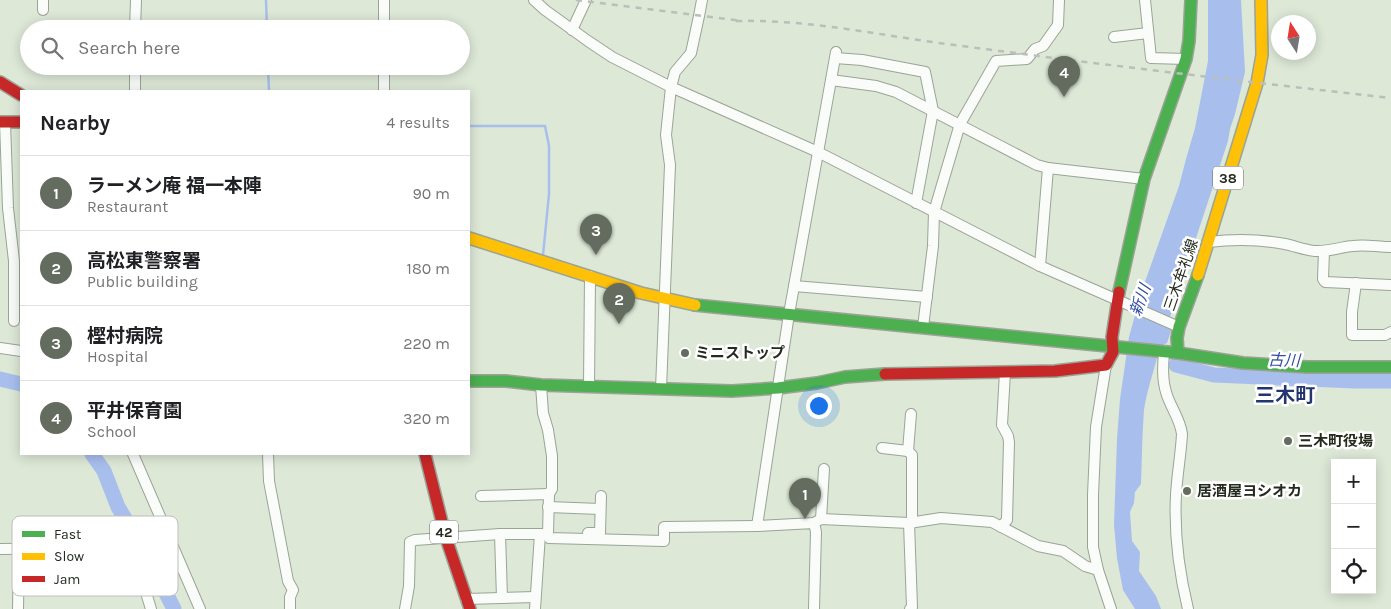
<!DOCTYPE html>
<html lang="en">
<head>
<meta charset="utf-8">
<style>
	:root { --surface:#fff; --page:#f6f6f6; --text:#202124; --muted:#757577; --line:#e0e0e0; --accent:#646c5f }
	body { margin:0; font-family:Karla,"Noto Sans JP",sans-serif; background:var(--page); color:var(--text) }
	.controls { position:absolute; right:15px; bottom:15px; display:grid; overflow:hidden; border-radius:0px; box-shadow:0 2px 12px #0003 }
	.controls button { width:45px; height:45px; display:grid; place-items:center; padding:0; border:0; border-bottom:1px solid var(--line); background:var(--surface); color:var(--text); font:25px sans-serif }
	.compass { position:absolute; left:1271px; top:15px; width:45px; height:45px; border-radius:50%; background:var(--surface); box-shadow:0 2px 12px #0003; rotate:348deg }
	.you { position:absolute; left:818px; top:405px; width:18px; height:18px; margin:-12px; border:4px solid #fff; border-radius:50%; background:#1a73e8; box-shadow:0 0 0 8px #1a73e833 }
	.badge { display:grid; place-items:center; width:32px; height:32px; border-radius:50%; background:var(--accent); color:#fff; font-size:16px; font-weight:700 }
	.pin { position:absolute; translate:-50% -41px; filter:drop-shadow(0 1px 2px #0008) }
	.pin::after { content:''; position:absolute; top:26px; width:18px; height:15px; background:inherit; clip-path:polygon(0 0,100% 0,50% 100%) }
	.list { margin:0; padding:0; list-style:none }
	h2 { display:flex; justify-content:space-between; align-items:center; height:65px; margin:0; padding:0 20px; font-size:21px }
	h2 small { font-size:16px; font-weight:400; color:var(--muted) }
	.list li { display:grid; grid-template-columns:32px 1fr auto; gap:15px; align-items:center; box-sizing:border-box; height:75px; padding:0 20px; border-top:1px solid var(--line) }
	.list b { display:block; font-size:19px; white-space:nowrap }
	.list p { margin:0; font-size:16px; white-space:nowrap; color:var(--muted) }
	.list em { font-size:16px; font-style:normal; color:var(--muted) }
	.icon { flex:none; width:28px; height:28px; fill:none; stroke:currentColor; stroke-width:2; stroke-linecap:round; stroke-linejoin:round }
	.map { position:relative; flex:none; width:1391px; height:609px; overflow:hidden }
	.search { position:absolute; background:var(--surface); box-shadow:0 2px 12px #0003; left:20px; top:20px; width:450px; height:55px; display:flex; align-items:center; gap:12px; box-sizing:border-box; padding:0 18px; border-radius:28px; color:var(--muted); font-size:19px }
	.panel { position:absolute; background:var(--surface); box-shadow:0 2px 12px #0003; left:20px; top:90px; width:450px; height:365px; border-radius:0px }
	.map>svg:first-child { display:block }
</style>
</head>
<body>
<div class="map">
<svg width="1391" height="609" viewBox="0 0 1391 609">
	<rect width="100%" height="100%" fill="#dde8d7"/>
	<path fill="#a8bfed" d="M1208 0H1241L1245 72 1235 114 1230 129 1228 141 1170 317 1174 322 1167 343 1160 346C1155 368 1147 389 1144 410 1142 435 1142 459 1141 484L1135 492 1134 503 1130 512 1132 541 1140 552 1139 571 1156 596 1161 609H1135L1123 590 1117 558 1114 525 1117 439 1120 399 1129 337 1141 293 1179 186 1186 159 1195 128 1208 61Z"/>
	<g fill="none" stroke-linecap="round" stroke-linejoin="round">
		<g stroke="#a8bfed" stroke-width="2.5">
			<polyline points="266,0 267,29"/>
			<polyline points="268,66 269,91"/>
			<polyline points="469,126 545,126 549,146 549,194 543,255"/>
		</g>
		<g stroke="#a8bfed" stroke-width="15">
			<polyline points="1176,365 1214,375 1355,381 1391,381"/>
			<polyline points="0,379 21,384"/>
			<polyline points="92,454 104,471 118,507 143,548 174,609"/>
		</g>
		<defs>
			<g id="street">
				<polyline points="43,0 43,10"/>
				<polyline points="384,0 384,29"/>
				<polyline points="534,0 545,10 588,41 612,57 671,87 818,152 1040,266 1179,327"/>
				<polyline points="1145,0 1151,58 1186,59"/>
				<polyline points="135,29 136,0"/>
				<polyline points="572,30 586,0"/>
				<polyline points="1114,37 1148,33"/>
				<polyline points="835,58 862,60 925,72 933,111 916,203"/>
				<polyline points="384,66 384,91"/>
				<polyline points="831,80 876,86 896,92 1037,165 1048,168 1144,179"/>
				<polyline points="135,91 135,66"/>
				<polyline points="5,122 8,208 14,261 14,321"/>
				<path d="M1208 242C1234 239 1259 239 1285 244 1295 246 1304 250 1315 251 1328 252 1340 247 1353 246 1365 244 1378 247 1391 247"/>
				<polyline points="1324,251 1323,279 1325,282 1391,285"/>
				<polyline points="1040,266 1048,168"/>
				<polyline points="1356,283 1352,312 1352,335 1385,335 1391,332"/>
				<polyline points="794,286 927,297"/>
				<polyline points="923,327 933,246 934,212 960,124 996,61 1027,59 1035,49 1043,46 1058,25 1059,0"/>
				<polyline points="0,348 21,351"/>
				<path d="M1164 351C1163 365 1162 379 1166 392 1170 407 1180 418 1182 434 1181 454 1177 475 1176 495 1174 533 1179 572 1188 609"/>
				<polyline points="1106,365 1096,427 1093,495 1093,547 1098,570 1111,609"/>
				<polyline points="541,385 543,413 548,430 552,456 552,489 549,494"/>
				<polyline points="589,386 590,276"/>
				<polyline points="661,389 670,165 666,135 671,87 675,72 691,53 699,16 702,0"/>
				<polyline points="911,414 908,451 912,455 912,523"/>
				<polyline points="882,448 908,451"/>
				<polyline points="133,454 200,609"/>
				<polyline points="268,454 269,481 288,581 293,590 290,597 290,609"/>
				<polyline points="481,496 549,494 548,534"/>
				<polyline points="548,507 600,509"/>
				<polyline points="821,519 824,469"/>
				<polyline points="814,523 821,519 909,523 941,518 992,522 1038,546 1063,551 1085,566 1098,570"/>
				<polyline points="909,523 912,607 910,609"/>
				<polyline points="1001,527 1007,520 1009,442 1008,436 1002,425 1005,372"/>
				<polyline points="588,533 600,533 601,496"/>
				<polyline points="500,534 502,598"/>
				<polyline points="0,549 92,548 122,541 143,583 151,609"/>
				<polyline points="143,583 181,566"/>
				<polyline points="466,599 535,597"/>
				<polyline points="18,609 19,549"/>
				<polyline points="405,609 409,586 410,542 415,540 500,534 548,534 549,538 664,541 664,527 757,526"/>
				<polyline points="535,609 540,534"/>
				<polyline points="814,609 816,532 814,523 757,526 789,314 836,52"/>
			</g>
			<g id="fast">
				<polyline points="1198,275 1179,327 1177,338 1178,353 1243,363 1307,367 1391,367"/>
				<polyline points="1119,292 1144,179 1186,59 1189,41 1191,0"/>
				<polyline points="695,305 1178,353"/>
				<polyline points="469,381 506,381 541,385 732,391 778,388 817,383 845,377 885,374"/>
			</g>
			<g id="slow">
				<polyline points="469,238 641,293 695,305"/>
				<polyline points="1198,275 1257,83 1262,55 1261,0"/>
			</g>
			<g id="jam">
				<polyline points="0,82 21,95"/>
				<polyline points="0,122 21,122"/>
				<polyline points="885,374 1055,371 1106,365 1113,352 1112,337 1119,292"/>
				<polyline points="425,454 446,538 470,609"/>
			</g>
		</defs>
		<use href="#street" stroke="#9ba396" stroke-width="12"/>
		<use href="#fast" stroke="#9ba396" stroke-width="14"/>
		<use href="#slow" stroke="#9ba396" stroke-width="14"/>
		<use href="#jam" stroke="#9ba396" stroke-width="14"/>
		<use href="#street" stroke="#fafcf9" stroke-width="10"/>
		<use href="#fast" stroke="#4caf50" stroke-width="11"/>
		<use href="#slow" stroke="#ffc107" stroke-width="11"/>
		<use href="#jam" stroke="#c62828" stroke-width="11"/>
		<g stroke="#bcbeba" stroke-width="2.5" stroke-dasharray="6 6" stroke-linecap="butt">
			<polyline points="576,0 743,21"/>
			<path d="M736 21C812 19 887 37 962 46 1105 65 1248 82 1391 98"/>
		</g>
	</g>
	<g fill="#646c5f" stroke="#fff" stroke-width="2">
		<circle cx="685" cy="353" r="5"/>
		<circle cx="1288" cy="441" r="5"/>
		<circle cx="1187" cy="491" r="5"/>
	</g>
	<g text-anchor="middle" dominant-baseline="central" stroke-width="5" stroke-linejoin="round" paint-order="stroke">
		<g fill="#fff" stroke="#656a62" stroke-width="1">
			<rect x="1213" y="166.5" width="30" height="23" rx="4"/>
			<rect x="430" y="520.5" width="28" height="23" rx="4"/>
		</g>
		<g font-size="14" font-weight="bold" fill="#232a1e">
			<text x="1228" y="178">38</text>
			<text x="444" y="532">42</text>
		</g>
		<g font-size="15" fill="#232a1e" stroke="#fff">
			<text transform="translate(1181 275) rotate(-71)">三木牟礼線</text>
		</g>
		<g font-size="15" font-weight="bold" fill="#232a1e" stroke="#fff" text-anchor="start">
			<text x="695" y="353">ミニストップ</text>
			<text x="1298" y="441">三木町役場</text>
			<text x="1197" y="491">居酒屋ヨシオカ</text>
		</g>
		<g font-size="16" font-style="italic" fill="#334da2" stroke="#fff">
			<text transform="translate(1140 300) rotate(-70)">新川</text>
			<text transform="translate(1284 360) rotate(2)">古川</text>
		</g>
		<g font-size="20" font-weight="bold" fill="#23356d" stroke="#fff">
			<text x="1285" y="395">三木町</text>
		</g>
	</g>
	<rect x="12" y="516" width="166" height="80" rx="8" fill="#fff" stroke="#bdbfbc" stroke-width="1"/>
	<rect x="22" y="531" width="23" height="6" fill="#4caf50"/>
	<rect x="22" y="553" width="23" height="7" fill="#ffc107"/>
	<rect x="22" y="576" width="23" height="6" fill="#c62828"/>
	<g font-size="14" fill="#232a1e">
		<text x="54" y="539">Fast</text>
		<text x="54" y="561">Slow</text>
		<text x="54" y="584">Jam</text>
	</g>
</svg>
<div class="controls">
<button>+</button>
<button>−</button>
<button><svg class="icon" aria-label="locate" viewBox="0 0 24 24"><circle cx="12" cy="12" r="6"/><path d="M12 2v4M12 18v4M2 12h4M18 12h4"/></svg></button>
</div>
<svg class="compass" viewBox="-18 -18 36 36"><path d="M0-13l5 13h-10z" fill="#e53935"/><path d="M0 13l5-13h-10z" fill="#757577"/></svg>
<div class="you"></div>
<div class="pin badge" style="left:805px;top:519px">1</div>
<div class="pin badge" style="left:619px;top:324px">2</div>
<div class="pin badge" style="left:596px;top:255px">3</div>
<div class="pin badge" style="left:1064px;top:97px">4</div>
<div class="search"><svg class="icon" aria-label="search" viewBox="0 0 24 24"><circle cx="10" cy="10" r="6"/><path d="M15 15l6 6"/></svg>Search here</div>
<section class="panel">
<h2>Nearby<small>4 results</small></h2>
<ul class="list">
<li><span class="badge">1</span><div><b>ラーメン庵 福一本陣</b><p>Restaurant</p></div><em>90 m</em></li>
<li><span class="badge">2</span><div><b>高松東警察署</b><p>Public building</p></div><em>180 m</em></li>
<li><span class="badge">3</span><div><b>樫村病院</b><p>Hospital</p></div><em>220 m</em></li>
<li><span class="badge">4</span><div><b>平井保育園</b><p>School</p></div><em>320 m</em></li>
</ul>
</section>
</div>
</body>
</html>
